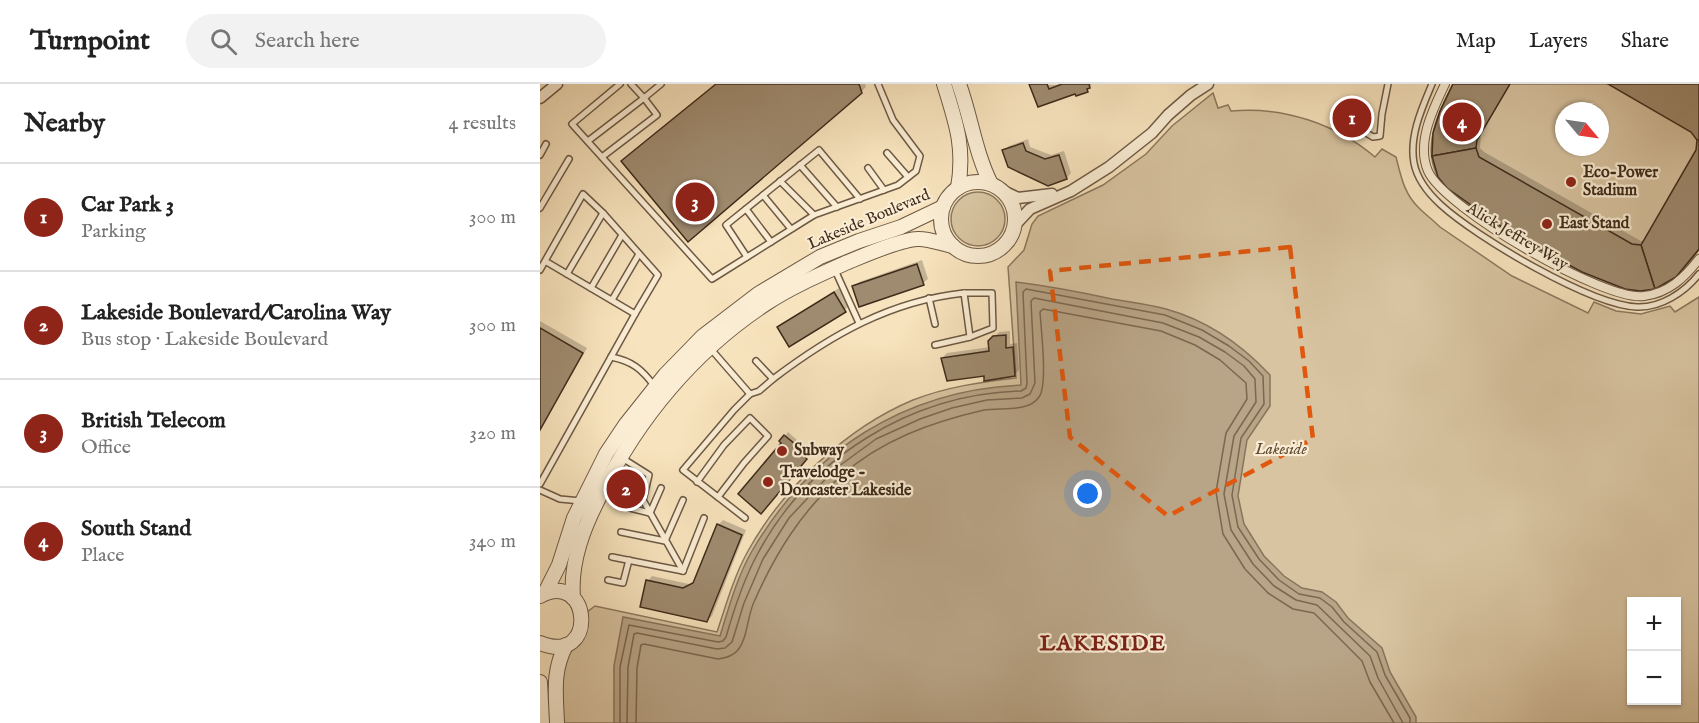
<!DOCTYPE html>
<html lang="en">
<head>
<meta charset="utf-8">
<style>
	:root { --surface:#fff; --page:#f2f2f2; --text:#222; --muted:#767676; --line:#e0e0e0; --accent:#8f2418 }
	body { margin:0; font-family:"IM FELL English",serif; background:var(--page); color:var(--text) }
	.controls { position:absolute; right:18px; bottom:18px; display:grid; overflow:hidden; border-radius:0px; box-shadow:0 2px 4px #0004 }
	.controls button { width:54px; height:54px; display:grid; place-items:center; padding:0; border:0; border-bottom:2px solid var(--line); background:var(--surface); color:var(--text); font:30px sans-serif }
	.compass { position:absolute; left:1015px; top:18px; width:54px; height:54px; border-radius:50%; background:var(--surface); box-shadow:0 2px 4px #0004; rotate:119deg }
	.you { position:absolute; left:548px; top:410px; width:21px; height:21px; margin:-15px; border:4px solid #fff; border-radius:50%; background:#1a73e8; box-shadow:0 0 0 9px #1a73e833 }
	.badge { display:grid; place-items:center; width:39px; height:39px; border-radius:50%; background:var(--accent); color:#fff; font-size:20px; font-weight:700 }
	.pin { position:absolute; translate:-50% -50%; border:3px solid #fff; box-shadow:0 2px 6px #0006 }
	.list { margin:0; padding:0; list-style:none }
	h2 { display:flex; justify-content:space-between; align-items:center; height:78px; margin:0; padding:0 24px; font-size:26px }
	h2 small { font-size:20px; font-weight:400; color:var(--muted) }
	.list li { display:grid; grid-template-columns:39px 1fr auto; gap:18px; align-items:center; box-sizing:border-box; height:108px; padding:0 24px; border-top:2px solid var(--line) }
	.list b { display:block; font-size:22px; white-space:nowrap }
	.list p { margin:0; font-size:20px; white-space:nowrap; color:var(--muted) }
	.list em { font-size:20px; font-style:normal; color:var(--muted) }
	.icon { flex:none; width:33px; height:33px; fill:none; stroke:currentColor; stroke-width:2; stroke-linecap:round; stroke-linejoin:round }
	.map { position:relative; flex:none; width:1159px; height:639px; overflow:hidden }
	header { display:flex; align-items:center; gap:36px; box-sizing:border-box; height:84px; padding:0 30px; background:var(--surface); border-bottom:2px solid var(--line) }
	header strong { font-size:28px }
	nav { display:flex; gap:33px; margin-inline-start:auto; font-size:21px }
	.search { width:420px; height:54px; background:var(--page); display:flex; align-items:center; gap:15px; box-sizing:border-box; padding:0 21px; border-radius:33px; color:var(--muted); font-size:22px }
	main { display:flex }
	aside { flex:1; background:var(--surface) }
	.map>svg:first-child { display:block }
</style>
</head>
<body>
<header>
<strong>Turnpoint</strong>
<div class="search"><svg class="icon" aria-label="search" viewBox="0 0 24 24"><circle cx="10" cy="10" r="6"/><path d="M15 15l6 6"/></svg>Search here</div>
<nav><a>Map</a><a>Layers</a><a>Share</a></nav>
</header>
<main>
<aside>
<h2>Nearby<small>4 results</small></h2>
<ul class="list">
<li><span class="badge">1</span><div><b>Car Park 3</b><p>Parking</p></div><em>300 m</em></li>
<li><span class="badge">2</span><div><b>Lakeside Boulevard/Carolina Way</b><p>Bus stop · Lakeside Boulevard</p></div><em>300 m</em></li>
<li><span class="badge">3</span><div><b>British Telecom</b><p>Office</p></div><em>320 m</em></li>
<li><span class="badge">4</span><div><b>South Stand</b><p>Place</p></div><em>340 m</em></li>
</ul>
</aside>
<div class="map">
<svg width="1159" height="639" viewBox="0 0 1159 639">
	<rect width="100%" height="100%" fill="#f7e3bd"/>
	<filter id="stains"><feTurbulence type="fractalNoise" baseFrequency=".00333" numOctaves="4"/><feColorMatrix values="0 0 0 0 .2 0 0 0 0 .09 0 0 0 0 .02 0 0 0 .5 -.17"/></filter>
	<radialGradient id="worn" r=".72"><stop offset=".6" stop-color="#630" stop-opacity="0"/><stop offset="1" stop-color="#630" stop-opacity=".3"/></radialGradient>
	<g fill="#d8c4a1" stroke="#8c785e" stroke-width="1.5" fill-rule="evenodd">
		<path d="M913 0H1159V165C1146 186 1127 205 1102 207 1067 209 913 123 897 91 882 61 899 27 913 0ZM1024 27H1060V63H1024Z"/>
		<path d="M673 9 678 24 688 21 691 27C743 22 796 40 835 73L842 65 856 73C861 92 864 110 879 124 886 131 893 136 900 143L972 192 1048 229 1054 218 1076 227 1101 230 1130 222 1135 228 1159 213V639H17L15 599 42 532 55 522 177 548C186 521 194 492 208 467 243 404 306 344 373 316 406 303 441 298 476 294L468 183 484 166 492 140 498 132 563 101 606 70 632 42ZM1092 518H1136V616H1092Z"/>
		<circle cx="438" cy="135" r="27"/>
	</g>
	<path fill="#b8a486" stroke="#88745b" stroke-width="1.5" d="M476 198C508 202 540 208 572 215 589 218 608 220 626 225 666 236 702 261 730 291V322L707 356 698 412 704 440 724 472 744 492 762 504 782 508 796 518 808 534 842 564 850 588 876 633V639H74V582L83 533 180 552C189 523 197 493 212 467 271 366 365 306 481 301Z"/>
	<g fill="#0003">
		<polygon points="177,0 325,0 326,3 321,8"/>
		<polygon points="491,0 514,1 552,0 547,7 535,8 498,21"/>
		<polygon points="914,0 970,0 941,49 940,64 944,68 1101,157 1106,156 1159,62 1159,165 1141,186 908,103"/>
		<polygon points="488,55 490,63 511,71 524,67 531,89 527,94 464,66 469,62"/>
		<polygon points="382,176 388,195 383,199 314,203 319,198"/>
		<polygon points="299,204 310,222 249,261 239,243"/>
		<polygon points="0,237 47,264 0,347"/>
		<polygon points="470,247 470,260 477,259 479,286 474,291 446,291 402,274 407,269 450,263 449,258 459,248"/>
		<polygon points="248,348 257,356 255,359 269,371 224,424 243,359 241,357"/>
		<polygon points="183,436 206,446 172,532 167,537 108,497 112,492 149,500 156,496 178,441"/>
	</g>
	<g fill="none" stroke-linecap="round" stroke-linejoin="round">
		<g stroke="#7c6850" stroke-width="1.5">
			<path d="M80 639V583L89 541 178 558 183 557 186 553C194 525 203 497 217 471 268 374 371 310 481 307L486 304 487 299 483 208 486 205 625 231 662 246 689 262 709 277 723 292 724 320 701 354 692 411 698 443 719 475 739 496 759 510 780 514 792 523 804 538 837 568 845 591 870 634V639"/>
			<polyline points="87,639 88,583 94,550 97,549 177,565 185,564 192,558 204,519 223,475 249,434 295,385 336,355 380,335 412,324 447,316 482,314 490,310 495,299 491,217 494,214 623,239 659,253 685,268 704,282 715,295 716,318 694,352 684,410 691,446 713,480 734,502 756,516 777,521 830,572 838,594 863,639"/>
			<path d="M96 639 97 584 101 561 104 560 178 575C186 574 193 572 198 566 208 553 207 533 214 518 235 470 261 428 301 392 341 356 392 338 444 326 461 323 488 329 499 313 508 301 501 245 500 228L503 225 621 247 655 261 680 276 706 299 707 315 686 349 676 408 683 450 705 485 728 509 753 525 774 529 822 577 830 598 854 639"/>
		</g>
	</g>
	<g fill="#9f8b6f" stroke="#3f2b1b" stroke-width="1.5">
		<polygon points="176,0 319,0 322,9 148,158 81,77"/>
		<polygon points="489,0 507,0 509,5 522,0 549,0 550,4 547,5 548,8 536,12 535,10 498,23"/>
		<polygon points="913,0 970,0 937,56 936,64 892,72 893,49 900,27"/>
		<polygon points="1068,0 1159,0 1159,56 1157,56 1151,48"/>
		<polygon points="1157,56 1159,56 1159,165 1136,193 1115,205 1101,161 1156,66"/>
		<polygon points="483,59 486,67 505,75 519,71 527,95 508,102 468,83 462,66"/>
		<polygon points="936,64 939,73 1092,160 1101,161 1115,205 1100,207 1085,205 1042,188 975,152 907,104 898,93 892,72"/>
		<polygon points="377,180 384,201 319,223 312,202"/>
		<polygon points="294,208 306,228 249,263 237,243"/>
		<polygon points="0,244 43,269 0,346"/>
		<polygon points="466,251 466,264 473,263 475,292 444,297 444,292 407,297 401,274 449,267 448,257 453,252"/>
		<polygon points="244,351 255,360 253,363 267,375 221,430 198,410 241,359 239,357"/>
		<polygon points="177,440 202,451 167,538 100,523 106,496 143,504 153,499"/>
	</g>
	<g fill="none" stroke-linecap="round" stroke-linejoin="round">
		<defs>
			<g id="service">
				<polyline points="80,0 32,40 172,195 274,131 358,101 376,87 380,72 353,36 338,0"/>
				<polyline points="91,0 104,14 121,0"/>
				<path d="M892 0C882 24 869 52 874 79 877 95 889 110 901 121 936 153 1050 221 1097 223 1121 224 1145 208 1159 190"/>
				<polyline points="823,47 833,53 840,52 842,30 848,0"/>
				<polyline points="48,57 104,14 117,31 62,73"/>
				<polyline points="347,69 368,93"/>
				<polyline points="0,71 6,60"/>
				<polyline points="260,81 297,123"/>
				<polyline points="328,84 344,106"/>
				<polyline points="240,97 274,131"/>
				<polyline points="223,111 251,145"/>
				<polyline points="0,124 29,75"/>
				<polyline points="206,125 231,158"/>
				<polyline points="207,173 186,141 279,66 320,115"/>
				<polyline points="0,186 5,177 43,110 63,129 118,191 95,230 5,177"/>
				<polyline points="295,186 319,239"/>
				<polyline points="27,190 63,129"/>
				<polyline points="51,204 82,151"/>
				<polyline points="424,209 452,209 453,244 430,253"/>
				<polyline points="389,214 395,240"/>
				<polyline points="72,216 99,170"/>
				<polyline points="170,264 210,310"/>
				<path d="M71 273C92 277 102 285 115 303"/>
				<path d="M216 277 233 295C291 251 350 217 424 209L430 253 395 261"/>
				<polyline points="82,374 109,391 103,416 143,487"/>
				<polyline points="157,398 184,361 210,334 228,352 204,379 178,413"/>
				<polyline points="0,400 95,230"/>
				<polyline points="0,406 20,415 41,417"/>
				<polyline points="90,424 110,429 121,404"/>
				<polyline points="205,434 143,386 194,326 210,310 219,307 233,295"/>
				<polyline points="81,448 125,457 143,416"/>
				<polyline points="72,473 143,487"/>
				<polyline points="143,487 164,434"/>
				<polyline points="68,496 83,499 89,476"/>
			</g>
			<path id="pedestrian" d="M905 0C893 25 876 59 888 87 904 124 1065 218 1104 212 1129 209 1145 193 1159 175"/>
			<g id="minor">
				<polyline points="0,14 17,0"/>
				<polyline points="461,106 478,114 512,110"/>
				<polyline points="475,141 490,125 531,107 569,83 612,49 628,31 651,11 668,0"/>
			</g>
			<g id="tertiary">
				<path d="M404 0C416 39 425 63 418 104"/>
				<path d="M419 0C431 33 435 68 451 100"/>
				<circle cx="438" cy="135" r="37"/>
				<polyline points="5,509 19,481 34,434 66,370 86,340 125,291 163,252 218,210 280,173 319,157 361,143 403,123"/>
				<path d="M33 514C30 477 44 442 61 410 98 334 155 266 227 219 251 203 281 190 308 178 325 171 359 156 377 155 388 154 402 160 413 162"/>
				<path d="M0 559C59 583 51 484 0 512"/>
				<polyline points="0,598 2,639"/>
				<path d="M17 639C16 609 12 588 26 561"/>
			</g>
		</defs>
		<use href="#service" stroke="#6d5944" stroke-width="8"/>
		<use href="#pedestrian" stroke="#6d5944" stroke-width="10"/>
		<use href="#minor" stroke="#6d5944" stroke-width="13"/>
		<use href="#tertiary" stroke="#6d5944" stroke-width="16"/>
		<use href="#service" stroke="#faedd4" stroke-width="5"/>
		<use href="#pedestrian" stroke="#faedd4" stroke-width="8"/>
		<use href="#minor" stroke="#faedd4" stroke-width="10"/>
		<use href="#tertiary" stroke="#faedd4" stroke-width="14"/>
	</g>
	<path fill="none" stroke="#e0570d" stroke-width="4.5" stroke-dasharray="12 8" stroke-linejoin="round" d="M750 163 773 355 628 432 530 353 510 187Z"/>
	<g fill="#8f2418" stroke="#faedd4" stroke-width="2">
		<circle cx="1031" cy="98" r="6"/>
		<circle cx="1007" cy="140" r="6"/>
		<circle cx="242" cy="367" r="6"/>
		<circle cx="228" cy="398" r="6"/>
	</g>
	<g text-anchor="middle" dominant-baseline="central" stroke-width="4.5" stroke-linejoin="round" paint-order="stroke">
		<g font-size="16" font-weight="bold" fill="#3f2b1b" stroke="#faedd4" text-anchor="start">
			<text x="1043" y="89">Eco-Power<tspan x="1043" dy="18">Stadium</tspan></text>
			<text x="1019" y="140">East Stand</text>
			<text x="254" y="367">Subway</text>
			<text x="240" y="389">Travelodge -<tspan x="240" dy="18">Doncaster Lakeside</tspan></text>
		</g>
		<g font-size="16" fill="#3f2b1b" stroke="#faedd4">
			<text transform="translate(329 136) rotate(-23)">Lakeside Boulevard</text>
			<text transform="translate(977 153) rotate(31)">Alick Jeffrey Way</text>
		</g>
		<g font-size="16" font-style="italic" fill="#5e4a36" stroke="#faedd4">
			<text x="741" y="366">Lakeside</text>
		</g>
		<g font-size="22" font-weight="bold" letter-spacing="1.5" fill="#7a1f14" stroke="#faedd4">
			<text x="563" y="560">LAKESIDE</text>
		</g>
	</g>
	<rect width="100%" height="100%" filter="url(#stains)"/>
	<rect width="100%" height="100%" fill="url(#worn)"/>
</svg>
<div class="controls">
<button>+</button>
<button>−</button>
</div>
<svg class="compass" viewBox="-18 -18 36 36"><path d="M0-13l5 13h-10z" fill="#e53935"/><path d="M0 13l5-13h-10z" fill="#767676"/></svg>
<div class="you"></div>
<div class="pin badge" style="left:812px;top:34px">1</div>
<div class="pin badge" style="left:86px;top:405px">2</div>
<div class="pin badge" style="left:155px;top:118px">3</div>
<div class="pin badge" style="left:922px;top:38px">4</div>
</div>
</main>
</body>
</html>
